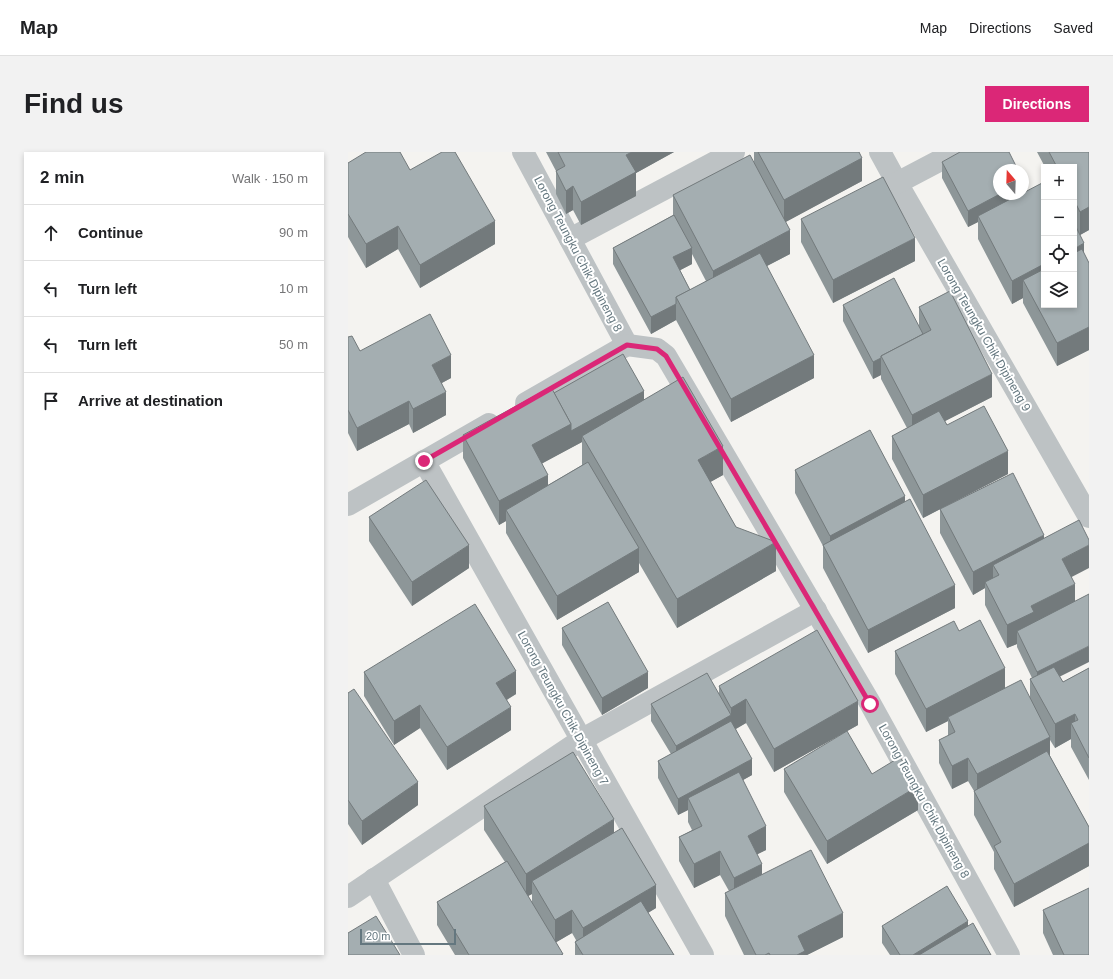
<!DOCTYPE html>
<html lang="en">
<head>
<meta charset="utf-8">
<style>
	:root { --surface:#fff; --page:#f2f2f2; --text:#202124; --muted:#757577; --line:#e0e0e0; --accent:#db2777 }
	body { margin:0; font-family:Helvetica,sans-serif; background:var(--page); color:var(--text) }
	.controls { position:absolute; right:12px; top:12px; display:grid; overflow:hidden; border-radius:0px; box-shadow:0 2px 6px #0003 }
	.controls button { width:36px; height:36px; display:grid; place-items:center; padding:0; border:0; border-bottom:1px solid var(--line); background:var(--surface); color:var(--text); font:20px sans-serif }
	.compass { position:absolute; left:645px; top:12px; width:36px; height:36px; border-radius:50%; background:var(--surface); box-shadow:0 2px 6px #0003; rotate:341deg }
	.scale { position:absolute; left:12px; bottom:10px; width:96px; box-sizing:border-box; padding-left:4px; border:2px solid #64777f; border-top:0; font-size:11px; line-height:14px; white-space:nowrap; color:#64777f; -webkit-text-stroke:3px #fff; paint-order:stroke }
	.stop { position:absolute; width:12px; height:12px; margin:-9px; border:3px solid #db2777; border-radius:50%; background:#fff }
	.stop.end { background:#db2777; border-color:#fff; box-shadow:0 1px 4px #0008 }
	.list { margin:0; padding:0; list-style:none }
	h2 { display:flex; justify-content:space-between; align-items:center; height:52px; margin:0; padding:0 16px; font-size:17px }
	h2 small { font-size:13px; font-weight:400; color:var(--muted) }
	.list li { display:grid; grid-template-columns:26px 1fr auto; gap:12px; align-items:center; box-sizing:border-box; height:56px; padding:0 16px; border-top:1px solid var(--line) }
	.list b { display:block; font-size:15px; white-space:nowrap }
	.list em { font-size:13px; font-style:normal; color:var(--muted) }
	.icon { flex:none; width:22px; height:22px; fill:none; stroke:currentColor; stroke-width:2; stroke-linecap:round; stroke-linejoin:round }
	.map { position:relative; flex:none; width:741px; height:803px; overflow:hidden; border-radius:0px }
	header { display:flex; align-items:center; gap:24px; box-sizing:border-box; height:56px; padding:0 20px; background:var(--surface); border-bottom:1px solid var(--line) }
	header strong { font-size:19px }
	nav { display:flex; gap:22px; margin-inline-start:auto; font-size:14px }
	.intro { display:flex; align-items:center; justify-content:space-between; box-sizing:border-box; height:96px; padding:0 24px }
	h1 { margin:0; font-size:28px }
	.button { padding:10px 18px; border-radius:0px; background:var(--accent); color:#fff; font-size:14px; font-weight:700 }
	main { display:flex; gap:24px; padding:0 24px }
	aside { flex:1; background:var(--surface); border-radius:0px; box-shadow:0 2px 6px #0003 }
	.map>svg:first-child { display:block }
</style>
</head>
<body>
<header>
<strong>Map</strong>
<nav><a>Map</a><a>Directions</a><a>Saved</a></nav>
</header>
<div class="intro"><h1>Find us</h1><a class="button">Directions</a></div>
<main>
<aside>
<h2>2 min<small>Walk · 150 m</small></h2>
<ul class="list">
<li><svg class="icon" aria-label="ahead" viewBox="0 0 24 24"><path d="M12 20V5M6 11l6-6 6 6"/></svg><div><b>Continue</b></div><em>90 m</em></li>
<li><svg class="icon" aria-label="left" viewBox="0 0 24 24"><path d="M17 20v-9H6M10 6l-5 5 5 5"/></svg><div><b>Turn left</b></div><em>10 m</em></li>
<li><svg class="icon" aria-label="left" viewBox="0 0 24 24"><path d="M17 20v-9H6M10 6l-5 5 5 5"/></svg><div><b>Turn left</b></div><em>50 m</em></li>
<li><svg class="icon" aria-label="arrive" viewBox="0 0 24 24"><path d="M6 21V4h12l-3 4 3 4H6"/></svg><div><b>Arrive at destination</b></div></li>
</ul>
</aside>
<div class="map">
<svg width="741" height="803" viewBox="0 0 741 803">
	<rect width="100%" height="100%" fill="#f4f3f0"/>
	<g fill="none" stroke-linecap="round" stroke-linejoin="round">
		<g stroke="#bdc2c4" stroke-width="22">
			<polyline points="175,0 279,193 309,197 318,204 522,551 661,803"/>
			<polyline points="532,0 549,31 741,365"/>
			<polyline points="549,31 608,0"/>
			<polyline points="222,87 386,0"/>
			<polyline points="178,251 279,193"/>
			<polyline points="76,309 355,803"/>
			<polyline points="0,353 141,272"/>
			<polyline points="26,727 66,803"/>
			<polyline points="0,745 233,588 468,458"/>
		</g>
	</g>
	<g fill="#8d9698" fill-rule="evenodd">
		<polygon points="198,0 326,0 288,21 288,44 233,73 225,58 218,62 208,42 208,19"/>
		<path d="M406 0H511L514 29 437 70 442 102 419 114 466 226 383 270 328 168 303 182 265 112V96L325 63V43L406 12ZM344 102 358 129 342 138 332 118 344 112Z"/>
		<polygon points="689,0 741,0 741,78 732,83 726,71 726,15 697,15"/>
		<polygon points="594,10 676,40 736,102 741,111 741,198 709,214 675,151 675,146 664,152 630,87 630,70 620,75 594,26"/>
		<polygon points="0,11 62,18 147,92 72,136 50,97 18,116 0,85"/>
		<polygon points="453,67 567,109 485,151 453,90"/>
		<polygon points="495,153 571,175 571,155 644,245 597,269 599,273 660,322 575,366 544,307 544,284 559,276 533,227 533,223 525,227 495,169"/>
		<polygon points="0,185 12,199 103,226 94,231 98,263 65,281 61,272 9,299 0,281"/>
		<path d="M206 241 296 248 375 323 362 330 388 375 428 419 329 476 291 411V420L209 468 158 381V369L151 373 115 306V283ZM234 290V313L200 333 194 311Z"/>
		<polygon points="447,318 557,350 607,456 520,501 475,416 475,394 447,341"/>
		<polygon points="592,357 696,386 724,425 712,525 715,530 741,516 741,643 741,628 723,595 723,587 707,596 702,588 702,604 741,675 741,714 666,755 646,717 646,700 626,663 626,639 620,629 604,637 591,611 591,588 600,584 600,569 578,580 547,522 547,499 611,479 657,536 682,546 682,527 684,526 669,495 669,492 659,496 637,453 637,436 625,443 592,381"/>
		<polygon points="21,365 121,416 64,454 21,389"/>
		<polygon points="214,476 300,536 254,563 214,493"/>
		<polygon points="16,520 168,542 159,548 163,578 99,618 72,576 46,593 16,544"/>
		<polygon points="371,534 510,573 426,620 398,571 388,577 404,623 395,628 418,698 409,702 414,722 495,785 459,803 396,803 377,764 377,741 381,739 372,723 346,736 331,709 331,685 344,678 340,670 340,658 330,663 310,626 310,609 323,602 303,569 303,552 371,541"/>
		<polygon points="0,541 70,653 14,693 0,672"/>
		<polygon points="436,617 524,622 570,658 479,712 436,640"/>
		<path d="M136 654 266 680 308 756 300 761 326 803H227V790L228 788 224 781 208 790 215 803H107L89 773V750L157 710 136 678ZM184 742V750L180 744Z"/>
		<polygon points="695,758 741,803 705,803 695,781"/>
		<polygon points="534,774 620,774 643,803 542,803 534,791"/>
	</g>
	<g fill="#737a7c">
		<polygon points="284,0 326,0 288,21 288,44 233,73 233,50 278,3"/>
		<polygon points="514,6 514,29 436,71 436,48"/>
		<polygon points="676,29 676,46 630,64 630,70 620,75 620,59 652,42 675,42 675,30"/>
		<polygon points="225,34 225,58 218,62 218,39"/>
		<polygon points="741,55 741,78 732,83 732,60"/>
		<polygon points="147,69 147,92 72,136 72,113"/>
		<polygon points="50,74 50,97 18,116 18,92"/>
		<polygon points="442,78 442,102 365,142 365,119"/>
		<polygon points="567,86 567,109 485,151 485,128"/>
		<polygon points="736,91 736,115 726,120 726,97"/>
		<polygon points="344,96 344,112 325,122 325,105"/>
		<polygon points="696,112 696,135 675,128 675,146 664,152 664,129"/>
		<polygon points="328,152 328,168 303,182 303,165"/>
		<polygon points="741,175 741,198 709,214 709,191"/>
		<polygon points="103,203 103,226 84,236 84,213"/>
		<polygon points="466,203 466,226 383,270 383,247"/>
		<polygon points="533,206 533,223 525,227 525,210"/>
		<polygon points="644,222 644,245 564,286 564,263"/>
		<polygon points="296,239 296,256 234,284 234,290 184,317 184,293 223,272"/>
		<polygon points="98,240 98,263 65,281 65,257"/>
		<polygon points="61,249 61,272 9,299 9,276"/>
		<polygon points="375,294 375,323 350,337 350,308"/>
		<polygon points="660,299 660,322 575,366 575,343"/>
		<polygon points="200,323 200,346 158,358 158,369 151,373 151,349"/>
		<polygon points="557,344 557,367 482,407 482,384"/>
		<polygon points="696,383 696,406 651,423 645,413 645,432 637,430 637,436 625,443 625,420"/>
		<polygon points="428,390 428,419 329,476 329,447"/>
		<polygon points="121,393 121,416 64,454 64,430"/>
		<polygon points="741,393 741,416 714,430 714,407"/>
		<polygon points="291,396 291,420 209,468 209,444"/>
		<polygon points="727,432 727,455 669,479 669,492 659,496 659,473 683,454"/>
		<polygon points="607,433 607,456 520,501 520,478"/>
		<polygon points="741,494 741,510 689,536 689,520"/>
		<polygon points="657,516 657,539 600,565 600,569 578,580 578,557"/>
		<polygon points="168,519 168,542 148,554 148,531"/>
		<polygon points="300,520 300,536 254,563 254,546"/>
		<polygon points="398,547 398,571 328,611 328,594 383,563 383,556"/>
		<polygon points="510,549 510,573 426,620 426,597"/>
		<polygon points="72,553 72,576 46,593 46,569"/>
		<polygon points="163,555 163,578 99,618 99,595"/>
		<polygon points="727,562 727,578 723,571 723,587 707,596 707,572"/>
		<polygon points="702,585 702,608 629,646 629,622"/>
		<polygon points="620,606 620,629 604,637 604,614"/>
		<polygon points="404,607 404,623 345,656 340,646 340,658 330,663 330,647"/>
		<polygon points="70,630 70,653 14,693 14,669"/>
		<polygon points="570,634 570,658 479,712 479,689"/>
		<polygon points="266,667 266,690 184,729 184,742 178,745 178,722"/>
		<polygon points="418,674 418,698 400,707 400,684"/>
		<polygon points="741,691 741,714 666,755 666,732"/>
		<polygon points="372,699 372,723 346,736 346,712"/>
		<polygon points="414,712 414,735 386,750 386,726"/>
		<polygon points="308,733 308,756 235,799 235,776"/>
		<polygon points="224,758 224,781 207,791 207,768"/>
		<polygon points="495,761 495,785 459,803 449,803 450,784"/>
		<polygon points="620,769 620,786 592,803 565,803"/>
	</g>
	<g fill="#a4aeb1" stroke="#737a7c">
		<polygon points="18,0 52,0 62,18 94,0 107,0 147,69 72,113 50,74 18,92 0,62 0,11"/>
		<polygon points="210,0 284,0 278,3 288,20 233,50 225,34 218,39 208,19 217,14"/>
		<polygon points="410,0 511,0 514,6 436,48"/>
		<polygon points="612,0 661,0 670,18 651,18 651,42 652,42 620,59 594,10"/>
		<polygon points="701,0 741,0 741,55 732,60 726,48 726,15 709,15"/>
		<polygon points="402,3 442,78 365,119 325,43"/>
		<polygon points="535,25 567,86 485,128 453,67"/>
		<polygon points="696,30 696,112 664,129 630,64 672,42 675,42 675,41"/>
		<polygon points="326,63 344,96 325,105 342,138 328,145 328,152 303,165 265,96"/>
		<polygon points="726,71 736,91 726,97"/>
		<polygon points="734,97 741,111 741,175 709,191 675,128 696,117 696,153 726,153 726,101"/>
		<polygon points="412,101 466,203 383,247 328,145"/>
		<polygon points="546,126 575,182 533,204 533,206 525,210 495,153"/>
		<polygon points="602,139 644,222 564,263 533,204 583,178 571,155"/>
		<polygon points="82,162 103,203 84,213 98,240 65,257 61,249 9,276 0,258 0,185 4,184 12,199"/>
		<polygon points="275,202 296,239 223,279 223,272 206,241"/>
		<polygon points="335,225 375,294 350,308 388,375 428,390 329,447 234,284"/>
		<polygon points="203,235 223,272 184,293 200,323 151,349 115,283"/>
		<polygon points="636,254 660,299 575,343 544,284 591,259 599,273"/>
		<polygon points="522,278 557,344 482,384 447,318"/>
		<polygon points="240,310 291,396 209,444 158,358"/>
		<polygon points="665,321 696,383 625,420 592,357"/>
		<polygon points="78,328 121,393 64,430 21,365"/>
		<polygon points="562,347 607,433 520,478 475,393"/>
		<polygon points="731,368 741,388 741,393 714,407 727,432 683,454 686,460 659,473 637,430 651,423 645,413"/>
		<polygon points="741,442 741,494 689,520 669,479"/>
		<polygon points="260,450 300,520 254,546 214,476"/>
		<polygon points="127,452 168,519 148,531 163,555 99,595 72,553 46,569 16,520"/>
		<polygon points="632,468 657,516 578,557 547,499 606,469 611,479"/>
		<polygon points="469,478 510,549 426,597 398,547 383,556 371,534"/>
		<polygon points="706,515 715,530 741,516 741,606 723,571 730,568 727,562 707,572 682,527"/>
		<polygon points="359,521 383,563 328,594 303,552"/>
		<polygon points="673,528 702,585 629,622 620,606 604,614 591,588 607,580 600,565"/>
		<polygon points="6,537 70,630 14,669 0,648 0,541"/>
		<polygon points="383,569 404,607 330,647 310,609"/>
		<polygon points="499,579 524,622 552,605 570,634 479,689 436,617"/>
		<polygon points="699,599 741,675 741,691 666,732 646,694 653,690 626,639"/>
		<polygon points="225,600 266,667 178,722 136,654"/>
		<polygon points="391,620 418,674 400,684 414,712 386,726 372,699 346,712 331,685 354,674 340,646"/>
		<polygon points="274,676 308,733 235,776 224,758 207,768 184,729"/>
		<polygon points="463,698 495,761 450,784 457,799 449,803 422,803 421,801 417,803 408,803 377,741"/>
		<polygon points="159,709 215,802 213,803 121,803 89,750"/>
		<polygon points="599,734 620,769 565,803 552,803 534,774"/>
		<polygon points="741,736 741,803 716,803 695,758"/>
		<polygon points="293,749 326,803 235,803 227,790"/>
		<polygon points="28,764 52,803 0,803 0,781"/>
		<polygon points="625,771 643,803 571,803"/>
	</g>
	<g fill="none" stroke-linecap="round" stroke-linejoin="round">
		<polyline stroke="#db2777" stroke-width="5" points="76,309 279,193 309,197 318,204 522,552"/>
	</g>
	<g text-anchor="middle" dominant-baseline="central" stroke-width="4" stroke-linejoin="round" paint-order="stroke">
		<g font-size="12" fill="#64777f" stroke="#fff">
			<text transform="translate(230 102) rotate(62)">Lorong Teungku Chik Dipineng 8</text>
			<text transform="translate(636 183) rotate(60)">Lorong Teungku Chik Dipineng 9</text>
			<text transform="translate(215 556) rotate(61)">Lorong Teungku Chik Dipineng 7</text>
			<text transform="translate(576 649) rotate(61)">Lorong Teungku Chik Dipineng 8</text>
		</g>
	</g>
</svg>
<div class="controls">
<button>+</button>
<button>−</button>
<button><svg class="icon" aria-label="locate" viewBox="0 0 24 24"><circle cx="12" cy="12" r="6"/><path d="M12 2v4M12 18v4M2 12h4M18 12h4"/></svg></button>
<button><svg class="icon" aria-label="layers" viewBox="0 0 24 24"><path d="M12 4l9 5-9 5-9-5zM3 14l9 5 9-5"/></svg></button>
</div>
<svg class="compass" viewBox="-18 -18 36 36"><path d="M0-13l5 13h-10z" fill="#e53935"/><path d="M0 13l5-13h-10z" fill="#757577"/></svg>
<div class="scale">20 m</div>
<div class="stop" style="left:522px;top:552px"></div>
<div class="stop end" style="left:76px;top:309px"></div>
</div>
</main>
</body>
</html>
